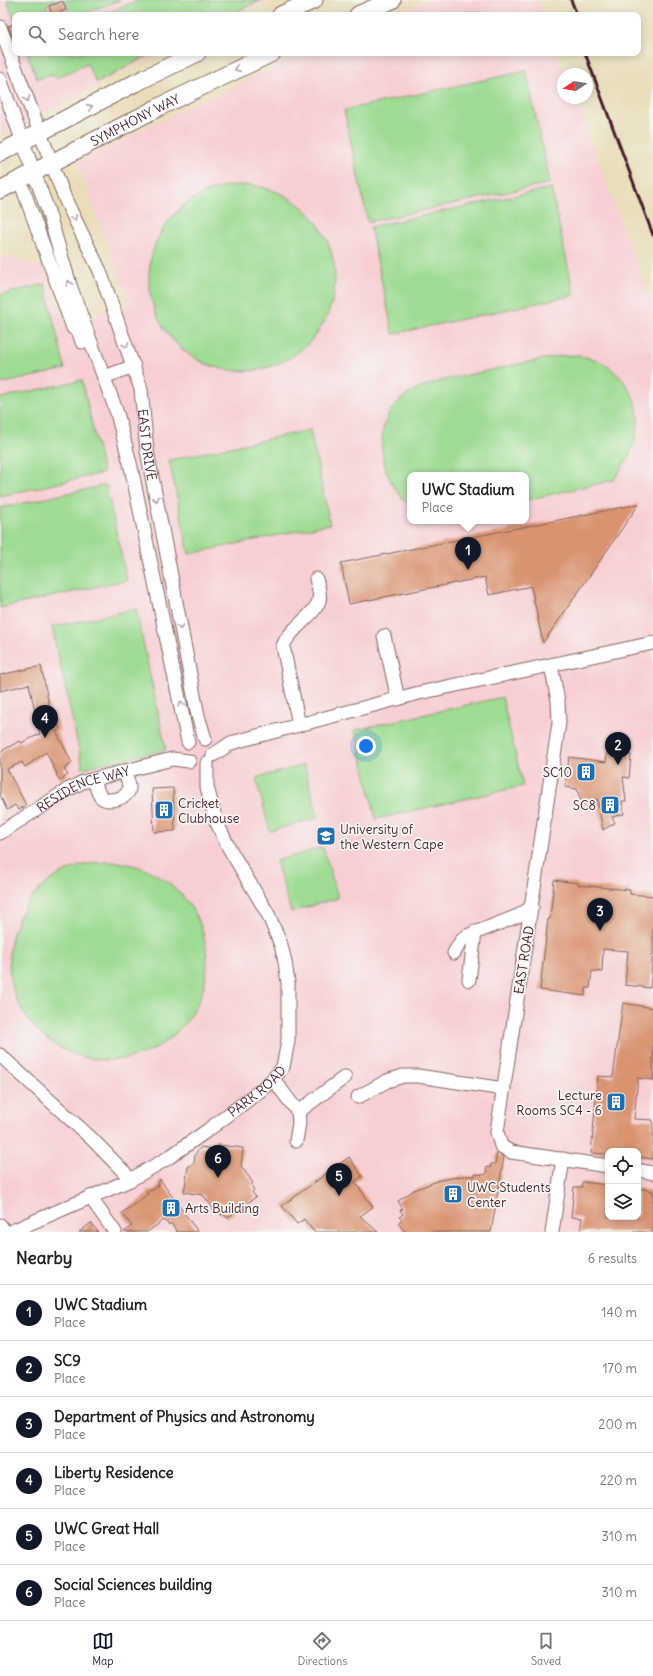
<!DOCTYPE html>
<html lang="en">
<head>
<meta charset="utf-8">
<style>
	:root { --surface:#fff; --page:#f2f2f2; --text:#222; --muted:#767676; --line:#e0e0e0; --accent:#111827 }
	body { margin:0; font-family:Delius,sans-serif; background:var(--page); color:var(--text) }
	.controls { position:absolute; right:12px; bottom:12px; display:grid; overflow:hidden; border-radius:8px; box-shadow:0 2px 10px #0003 }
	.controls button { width:36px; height:36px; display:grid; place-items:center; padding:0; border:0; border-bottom:1px solid var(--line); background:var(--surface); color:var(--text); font:20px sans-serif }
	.compass { position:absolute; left:557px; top:68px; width:36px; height:36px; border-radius:50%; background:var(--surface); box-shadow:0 2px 10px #0003; rotate:258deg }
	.you { position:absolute; left:366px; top:746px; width:14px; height:14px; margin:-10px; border:3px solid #fff; border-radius:50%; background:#1a73e8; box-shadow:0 0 0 6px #1a73e833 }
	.badge { display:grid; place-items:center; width:26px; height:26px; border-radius:50%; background:var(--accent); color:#fff; font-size:13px; font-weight:700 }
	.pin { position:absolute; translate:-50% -33px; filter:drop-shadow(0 1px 2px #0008) }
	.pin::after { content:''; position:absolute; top:21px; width:14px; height:12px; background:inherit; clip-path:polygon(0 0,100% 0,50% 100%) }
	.popup { position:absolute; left:407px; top:472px; width:122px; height:52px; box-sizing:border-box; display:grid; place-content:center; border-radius:8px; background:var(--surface); filter:drop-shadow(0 1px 3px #0005); font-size:13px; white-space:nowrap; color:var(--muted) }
	.popup b { font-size:15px; color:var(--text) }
	.popup::after { content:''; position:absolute; left:50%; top:100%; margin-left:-8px; border:8px solid transparent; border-top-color:var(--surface) }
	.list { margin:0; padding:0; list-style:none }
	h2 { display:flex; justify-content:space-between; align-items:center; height:52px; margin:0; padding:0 16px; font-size:17px }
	h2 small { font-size:13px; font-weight:400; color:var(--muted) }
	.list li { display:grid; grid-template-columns:26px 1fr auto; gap:12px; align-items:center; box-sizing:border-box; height:56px; padding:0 16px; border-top:1px solid var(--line) }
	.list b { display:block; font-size:15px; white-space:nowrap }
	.list p { margin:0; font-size:13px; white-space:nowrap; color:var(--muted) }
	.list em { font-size:13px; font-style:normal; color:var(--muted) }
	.icon { flex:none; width:22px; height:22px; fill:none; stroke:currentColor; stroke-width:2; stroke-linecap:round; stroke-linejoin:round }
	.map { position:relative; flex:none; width:653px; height:1232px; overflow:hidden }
	.search { position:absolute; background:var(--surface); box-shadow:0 2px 10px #0003; left:12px; right:12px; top:12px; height:44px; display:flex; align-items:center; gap:10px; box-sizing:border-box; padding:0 14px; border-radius:8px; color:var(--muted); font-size:15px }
	.sheet { height:388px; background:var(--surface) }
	nav { display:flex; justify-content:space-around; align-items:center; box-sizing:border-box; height:56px; border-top:1px solid var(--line); background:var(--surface); font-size:11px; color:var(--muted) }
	nav a { display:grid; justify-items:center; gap:2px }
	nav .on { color:var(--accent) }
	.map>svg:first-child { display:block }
</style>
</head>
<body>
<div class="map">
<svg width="653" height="1232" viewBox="0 0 653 1232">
	<rect width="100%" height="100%" fill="#f6f6f2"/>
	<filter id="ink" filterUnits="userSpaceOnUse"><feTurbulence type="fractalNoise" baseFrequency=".025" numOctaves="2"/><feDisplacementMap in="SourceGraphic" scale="8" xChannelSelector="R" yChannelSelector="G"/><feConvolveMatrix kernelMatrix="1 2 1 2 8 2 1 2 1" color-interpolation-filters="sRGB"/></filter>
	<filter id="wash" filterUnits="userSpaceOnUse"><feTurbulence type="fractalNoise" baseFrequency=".012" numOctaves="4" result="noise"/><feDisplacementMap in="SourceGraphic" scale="16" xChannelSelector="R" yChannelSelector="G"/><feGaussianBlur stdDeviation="0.9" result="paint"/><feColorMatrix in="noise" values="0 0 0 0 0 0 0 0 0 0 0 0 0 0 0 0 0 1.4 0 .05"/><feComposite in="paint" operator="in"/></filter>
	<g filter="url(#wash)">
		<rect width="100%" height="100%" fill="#e9deba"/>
		<g fill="#f7cfd3" fill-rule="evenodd">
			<polygon points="0,0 268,0 237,15 15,15 15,53 159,53 0,136"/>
			<polygon points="429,0 537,0 543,15 394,15"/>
			<path d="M307 53H557L565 74H563V98H574L653 306V1232H0V255L44 268 66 326 129 302 77 162 193 104ZM410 475H526V521H410ZM608 1151H638V1217H608Z"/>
		</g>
		<g fill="#9ddc92" stroke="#747e5e">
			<polygon points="7,0 61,0 46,5 50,15 15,15 15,23"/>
			<polygon points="64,0 120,0 79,15 70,15"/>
			<polygon points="140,0 261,0 230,15 100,15"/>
			<polygon points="27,53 152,53 97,83 87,64 56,78 53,75 37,79"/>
			<polygon points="526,71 550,183 368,222 344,110"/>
			<circle cx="242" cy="278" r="93"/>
			<polygon points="551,188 574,295 393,334 370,227"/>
			<polygon points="45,284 65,369 0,384 0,295"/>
			<path d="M578 355C584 357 590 358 596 360 618 369 637 393 638 417 638 428 635 441 631 451 627 461 620 471 614 480L526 500V475H410V507C392 487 383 472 382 445 381 387 439 381 482 372 508 366 534 361 560 356Z"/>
			<polygon points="82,380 103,473 0,496 0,398"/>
			<polygon points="310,430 330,524 189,554 169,460"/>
			<polygon points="106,485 127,580 0,608 0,508"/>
			<polygon points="136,609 166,750 83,768 52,627"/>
			<polygon points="502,697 523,786 376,819 355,730"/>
			<polygon points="304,765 318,818 270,831 256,778"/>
			<polygon points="323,847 338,898 291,912 276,861"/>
			<circle cx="108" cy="961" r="99"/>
		</g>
		<g id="blocks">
			<g fill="#d99370">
				<polygon points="63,1 66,10 52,15 49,6"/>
				<polygon points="15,24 15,37 13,38 8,26"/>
				<polygon points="639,504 543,643 531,586 489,595 485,577 349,604 341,563"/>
				<polygon points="41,666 52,719 57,719 60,731 56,731 72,763 64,769 68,775 61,780 56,775 57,774 46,752 25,767 22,762 7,769 26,805 19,810 15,805 7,810 0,795 0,753 3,751 3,750 20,741 21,743 40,734 29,684 0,691 0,675"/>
				<polygon points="607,752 631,755 629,778 623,777 626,801 622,801 624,814 612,817 615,823 603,830 597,799 582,804 577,789 565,787 569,757 606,762"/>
				<polygon points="173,788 175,831 154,832 152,789"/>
				<polygon points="554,880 578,883 578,885 630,890 630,894 653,896 653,952 650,988 625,985 628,951 603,949 602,972 592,971 590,988 586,988 585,996 540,990 548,919 550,919"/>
				<polygon points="623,1003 653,1008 653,1080 638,1078 634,1119 653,1120 653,1159 638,1157 638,1151 608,1151 608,1154 591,1153 598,1076 613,1077"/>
				<polygon points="219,1145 243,1148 241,1166 253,1183 251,1185 254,1190 252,1192 256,1197 227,1218 223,1213 221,1215 217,1210 215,1211 203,1195 184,1192 188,1167 194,1163 195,1154 201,1147 213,1149"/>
				<polygon points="497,1153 504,1157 491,1232 405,1232 398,1223 402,1220 399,1217 403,1214 400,1210 403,1209 398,1201 414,1190 440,1180 463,1176 475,1176 475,1174 486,1175 487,1167 490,1168 491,1164 495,1164"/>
				<polygon points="349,1157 362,1176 355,1182 373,1207 360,1216 378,1232 314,1232 304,1219 297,1224 282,1206"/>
				<polygon points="160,1179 166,1188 198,1232 177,1232 171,1223 169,1225 164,1220 147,1232 124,1232 132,1226 122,1213 148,1194 146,1191 153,1190 158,1186"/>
				<polygon points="582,1182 608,1185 608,1217 638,1217 638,1188 653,1191 653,1232 580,1232 582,1218 571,1217 574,1187 582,1187"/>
				<polygon points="91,1223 98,1232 79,1232"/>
			</g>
		</g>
	</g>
	<g filter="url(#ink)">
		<use href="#blocks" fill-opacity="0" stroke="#82625d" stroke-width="1"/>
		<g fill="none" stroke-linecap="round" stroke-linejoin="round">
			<defs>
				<g id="minor">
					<path id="s1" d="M0 27 66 201 100 271 141 389 147 451 198 716 205 739"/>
					<polyline points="0,79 47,208 71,288 117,413 131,467 188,742"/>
					<polyline points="23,189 73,328 77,327 82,342"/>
					<polyline points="104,377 134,366"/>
					<polyline points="384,636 398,699"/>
					<polyline points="551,665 558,701 559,723 497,1132 501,1146 511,1152 608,1166"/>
					<path d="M299 725 283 646C289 629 314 616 319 601 321 594 318 586 316 579"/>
					<polyline points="213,755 231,743 419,693 653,643"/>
					<path d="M94 779C96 785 97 793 101 797 108 803 127 799 129 789 130 783 126 777 124 771"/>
					<path id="s2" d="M0 833 69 789 83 782 172 759 189 761"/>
					<polyline points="454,953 461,941 467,936 520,915 532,907"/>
					<polyline points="469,980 475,932"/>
					<polyline points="0,1055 92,1139 125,1173"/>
					<polyline points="273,1079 298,1112 299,1123 296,1141"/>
					<polyline points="358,1097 387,1081 403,1076 418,1076 504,1089"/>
					<polyline points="298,1112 345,1077"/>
					<polyline points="638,1170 653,1173"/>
					<polyline points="90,1197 115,1232"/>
					<polyline points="0,1225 5,1232"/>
					<path id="s3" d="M10 1232 130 1180 168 1158 208 1130 261 1090 273 1079 283 1067 288 1041V983L285 962 281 945 268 914 229 848 216 821 207 787V763"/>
					<polyline points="552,1232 563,1159"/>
				</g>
				<g id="major">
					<polyline points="281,15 314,0"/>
					<polyline points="358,15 392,0"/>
					<polyline points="0,153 135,83 197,53"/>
					<path id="s4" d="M0 190 159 107 272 53"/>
				</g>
			</defs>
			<use href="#minor" stroke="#82625d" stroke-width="15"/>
			<use href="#major" stroke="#82625d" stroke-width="19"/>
			<use href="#minor" stroke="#fff" stroke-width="13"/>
			<use href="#major" stroke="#fff" stroke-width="17"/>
			<g stroke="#4a1f2b" stroke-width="3">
				<polyline points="571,0 577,15"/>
				<polyline points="585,53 653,235"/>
			</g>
		</g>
		<defs><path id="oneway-chevron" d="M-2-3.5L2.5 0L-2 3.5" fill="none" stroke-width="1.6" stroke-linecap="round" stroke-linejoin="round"/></defs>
		<g stroke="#ae9aa0">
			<use href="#oneway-chevron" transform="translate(237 69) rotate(155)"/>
			<use href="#oneway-chevron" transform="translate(27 99) rotate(69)"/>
			<use href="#oneway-chevron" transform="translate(90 107) rotate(-28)"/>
			<use href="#oneway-chevron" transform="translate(74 218) rotate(64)"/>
			<use href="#oneway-chevron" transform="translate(69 283) rotate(-107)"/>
			<use href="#oneway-chevron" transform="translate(126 345) rotate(70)"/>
			<use href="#oneway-chevron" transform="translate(156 499) rotate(79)"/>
			<use href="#oneway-chevron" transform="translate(180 627) rotate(79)"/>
			<use href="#oneway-chevron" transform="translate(181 704) rotate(-102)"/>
		</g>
	</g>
	<defs>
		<symbol id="building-square" viewBox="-11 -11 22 22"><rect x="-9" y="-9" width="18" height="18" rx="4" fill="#1f6fb2" stroke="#f6f6f2"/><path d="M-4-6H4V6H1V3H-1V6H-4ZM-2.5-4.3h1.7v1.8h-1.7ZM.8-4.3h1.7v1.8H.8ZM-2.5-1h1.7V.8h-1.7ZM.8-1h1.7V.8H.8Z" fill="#fff"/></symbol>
		<symbol id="university-square" viewBox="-11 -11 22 22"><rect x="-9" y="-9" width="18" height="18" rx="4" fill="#1f6fb2" stroke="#f6f6f2"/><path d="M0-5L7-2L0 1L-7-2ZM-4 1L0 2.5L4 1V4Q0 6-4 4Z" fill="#fff"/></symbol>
	</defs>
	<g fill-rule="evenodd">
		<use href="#building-square" x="575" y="761" width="22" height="22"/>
		<use href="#building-square" x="599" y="794" width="22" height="22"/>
		<use href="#building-square" x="153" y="799" width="22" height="22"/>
		<use href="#university-square" x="315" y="825" width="22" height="22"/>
		<use href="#building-square" x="605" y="1091" width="22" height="22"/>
		<use href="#building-square" x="442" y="1183" width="22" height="22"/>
		<use href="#building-square" x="160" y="1197" width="22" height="22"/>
	</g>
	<g text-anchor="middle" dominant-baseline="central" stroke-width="3.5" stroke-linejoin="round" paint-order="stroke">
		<g font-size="13" fill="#4a1f2b" stroke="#f6f6f2">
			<text stroke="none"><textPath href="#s4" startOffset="152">SYMPHONY WAY</textPath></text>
			<text stroke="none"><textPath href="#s1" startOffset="445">EAST DRIVE</textPath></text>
			<text stroke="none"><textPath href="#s2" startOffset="95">RESIDENCE WAY</textPath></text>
			<text transform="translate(524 960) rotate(-81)">EAST ROAD</text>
			<text stroke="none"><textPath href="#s3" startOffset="286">PARK ROAD</textPath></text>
		</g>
		<g font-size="13" fill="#4a1f2b" stroke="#f6f6f2" text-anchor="start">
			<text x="572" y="772" text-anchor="end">SC10</text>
			<text x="178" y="803">Cricket<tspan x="178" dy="15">Clubhouse</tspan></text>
			<text x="596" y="805" text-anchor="end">SC8</text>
			<text x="340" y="829">University of<tspan x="340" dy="15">the Western Cape</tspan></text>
			<text x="602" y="1095" text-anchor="end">Lecture<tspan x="602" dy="15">Rooms SC4 - 6</tspan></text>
			<text x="467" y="1187">UWC Students<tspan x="467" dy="15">Center</tspan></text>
			<text x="185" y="1208">Arts Building</text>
		</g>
	</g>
</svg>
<div class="controls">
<button><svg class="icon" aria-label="locate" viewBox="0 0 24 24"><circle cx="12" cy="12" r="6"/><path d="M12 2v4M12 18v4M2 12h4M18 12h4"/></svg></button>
<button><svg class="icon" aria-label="layers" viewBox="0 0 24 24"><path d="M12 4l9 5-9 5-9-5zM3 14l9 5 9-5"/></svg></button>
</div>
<svg class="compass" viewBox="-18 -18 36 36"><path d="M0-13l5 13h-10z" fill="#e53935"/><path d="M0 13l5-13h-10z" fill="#767676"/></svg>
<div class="you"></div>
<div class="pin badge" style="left:468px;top:570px">1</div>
<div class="popup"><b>UWC Stadium</b>Place</div>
<div class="pin badge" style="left:618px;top:765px">2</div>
<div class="pin badge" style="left:600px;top:931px">3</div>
<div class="pin badge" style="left:45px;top:738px">4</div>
<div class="pin badge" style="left:339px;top:1196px">5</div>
<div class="pin badge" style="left:218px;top:1178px">6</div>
<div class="search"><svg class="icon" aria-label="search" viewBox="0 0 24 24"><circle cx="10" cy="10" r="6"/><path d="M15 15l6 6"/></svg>Search here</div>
</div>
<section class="sheet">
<h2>Nearby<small>6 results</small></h2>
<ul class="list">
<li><span class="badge">1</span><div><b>UWC Stadium</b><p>Place</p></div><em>140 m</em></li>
<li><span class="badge">2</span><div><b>SC9</b><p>Place</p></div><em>170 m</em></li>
<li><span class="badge">3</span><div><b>Department of Physics and Astronomy</b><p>Place</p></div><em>200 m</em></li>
<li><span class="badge">4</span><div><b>Liberty Residence</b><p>Place</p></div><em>220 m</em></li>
<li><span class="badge">5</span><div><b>UWC Great Hall</b><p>Place</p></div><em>310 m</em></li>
<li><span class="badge">6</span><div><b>Social Sciences building</b><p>Place</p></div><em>310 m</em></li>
</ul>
</section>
<nav>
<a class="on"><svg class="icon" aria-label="map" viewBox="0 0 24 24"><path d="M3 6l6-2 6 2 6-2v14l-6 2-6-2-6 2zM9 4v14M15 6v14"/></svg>Map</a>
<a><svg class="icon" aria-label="directions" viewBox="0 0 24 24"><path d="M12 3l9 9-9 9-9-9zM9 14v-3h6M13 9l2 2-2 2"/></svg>Directions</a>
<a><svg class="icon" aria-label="saved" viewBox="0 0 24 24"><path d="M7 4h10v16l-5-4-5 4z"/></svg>Saved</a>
</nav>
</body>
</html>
